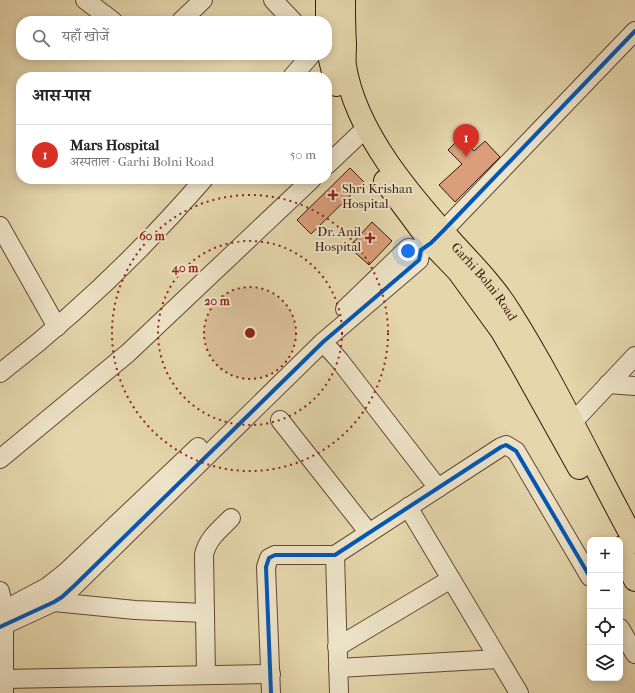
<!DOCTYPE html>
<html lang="hi">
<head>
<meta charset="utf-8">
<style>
	:root { --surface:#fff; --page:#f2f2f2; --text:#222; --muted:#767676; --line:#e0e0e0; --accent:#d93025 }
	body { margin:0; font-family:"IM FELL French Canon","Noto Serif Devanagari",serif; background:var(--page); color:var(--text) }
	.controls { position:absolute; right:12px; bottom:12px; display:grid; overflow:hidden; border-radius:8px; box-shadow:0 2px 10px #0003 }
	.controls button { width:36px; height:36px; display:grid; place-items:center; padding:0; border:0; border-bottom:1px solid var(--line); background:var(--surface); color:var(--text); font:20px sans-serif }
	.you { position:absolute; left:408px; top:251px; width:14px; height:14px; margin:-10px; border:3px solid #fff; border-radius:50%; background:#1a73e8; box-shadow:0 0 0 6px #1a73e833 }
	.badge { display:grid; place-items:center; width:26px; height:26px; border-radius:50%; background:var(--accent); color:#fff; font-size:13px; font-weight:700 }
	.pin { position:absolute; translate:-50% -33px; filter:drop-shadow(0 1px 2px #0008) }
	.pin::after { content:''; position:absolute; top:21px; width:14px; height:12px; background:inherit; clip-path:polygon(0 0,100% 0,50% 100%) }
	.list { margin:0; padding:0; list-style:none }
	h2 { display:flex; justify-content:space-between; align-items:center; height:52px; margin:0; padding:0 16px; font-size:17px }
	h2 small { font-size:13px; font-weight:400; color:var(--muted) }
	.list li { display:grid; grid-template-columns:26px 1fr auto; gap:12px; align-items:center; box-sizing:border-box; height:60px; padding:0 16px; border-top:1px solid var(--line) }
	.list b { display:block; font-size:15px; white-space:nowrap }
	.list p { margin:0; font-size:13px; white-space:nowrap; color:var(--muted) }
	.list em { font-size:13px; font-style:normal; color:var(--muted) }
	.icon { flex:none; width:22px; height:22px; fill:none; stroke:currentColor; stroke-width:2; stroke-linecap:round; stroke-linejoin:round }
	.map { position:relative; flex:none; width:635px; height:693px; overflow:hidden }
	.search { position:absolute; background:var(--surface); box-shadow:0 2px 10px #0003; left:16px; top:16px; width:316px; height:44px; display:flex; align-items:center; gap:10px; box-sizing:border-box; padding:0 14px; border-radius:16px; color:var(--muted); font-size:15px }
	.panel { position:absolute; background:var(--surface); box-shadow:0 2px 10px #0003; left:16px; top:72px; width:316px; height:112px; border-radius:16px }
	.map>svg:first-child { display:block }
</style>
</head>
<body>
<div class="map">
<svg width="635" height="693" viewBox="0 0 635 693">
	<rect width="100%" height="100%" fill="#e5d6ac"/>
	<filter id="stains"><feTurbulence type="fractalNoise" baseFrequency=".005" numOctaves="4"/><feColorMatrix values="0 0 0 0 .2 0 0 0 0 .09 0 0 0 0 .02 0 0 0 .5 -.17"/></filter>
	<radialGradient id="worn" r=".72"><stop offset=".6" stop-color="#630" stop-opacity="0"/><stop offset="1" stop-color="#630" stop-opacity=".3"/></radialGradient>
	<g fill="#da9e7a" stroke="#35190a">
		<polygon points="461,137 474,151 485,141 500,157 455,202 439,185 462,164 448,150"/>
		<polygon points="350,168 364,182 311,234 297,220"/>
		<polygon points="372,222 392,241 369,265 349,247"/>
	</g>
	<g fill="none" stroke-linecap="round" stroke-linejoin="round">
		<defs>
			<g id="minor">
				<polyline points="85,0 113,21"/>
				<polyline points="273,0 293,21"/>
				<polyline points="181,21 203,0"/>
				<polyline points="292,77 311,55"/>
				<polyline points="327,165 366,128"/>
				<polyline points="0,226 57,327"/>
				<polyline points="345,309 408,248 421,250"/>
				<polyline points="323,342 340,361 438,488"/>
				<path d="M0 373C74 316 143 250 204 179"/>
				<polyline points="608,384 635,386"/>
				<polyline points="280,420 369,533"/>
				<polyline points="563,430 572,423 635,356"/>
				<polyline points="0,459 128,353 312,179"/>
				<polyline points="408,507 519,693"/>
				<polyline points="335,555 339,693"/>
				<polyline points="0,591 4,610 4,693"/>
				<polyline points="54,602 135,610 205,613"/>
				<polyline points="0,612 47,587 66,572 198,447"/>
				<polyline points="0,627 54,602 62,597 74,586 323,342 419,260 421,250 431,243 443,231 635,31"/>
				<polyline points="620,628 635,654"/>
				<polyline points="337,647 451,579"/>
				<polyline points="338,668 498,659"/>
				<path d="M206 675 204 555C207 539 220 529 231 518"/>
				<polyline points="4,679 271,674"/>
				<polyline points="271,693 266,567 269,558 275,555 335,555 501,447 506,445 516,451 590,577"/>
			</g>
			<g id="major">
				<polyline points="327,0 327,21"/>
				<path id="s1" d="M344 0C344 15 344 29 345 44 345 51 344 59 345 66 356 133 410 195 454 244 474 266 495 287 510 312 557 386 593 466 635 542"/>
				<polyline points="327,21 329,55 336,85"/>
				<polyline points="385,181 431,243 458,271 501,330 521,364 579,468"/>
				<polyline points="620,548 635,580"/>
			</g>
		</defs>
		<use href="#minor" stroke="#614832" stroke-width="20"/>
		<use href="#major" stroke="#35190a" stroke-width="24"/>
		<use href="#minor" stroke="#eee4c9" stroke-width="18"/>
		<use href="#major" stroke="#e5d6ac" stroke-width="22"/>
		<defs>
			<g id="cycleway">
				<polyline points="0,627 54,602 62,597 74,586 323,342 419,260 421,250 431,243 443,231 635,31"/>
				<polyline points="271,693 266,567 269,558 275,555 335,555 501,447 506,445 516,451 590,577"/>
			</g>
		</defs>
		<use href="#cycleway" stroke="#eee4c9" stroke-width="6"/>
		<use href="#cycleway" stroke="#0057b8" stroke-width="4"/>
	</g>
	<circle cx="250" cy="333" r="46" fill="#8f2418" fill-opacity=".12"/>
	<g fill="none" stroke="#8f2418" stroke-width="2" stroke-dasharray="2 4">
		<circle cx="250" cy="333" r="46"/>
		<circle cx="250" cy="333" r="92"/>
		<circle cx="250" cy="333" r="138"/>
	</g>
	<g fill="#8f2418" stroke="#eee4c9" stroke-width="1.5">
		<path d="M331 189h4v4h4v4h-4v4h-4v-4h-4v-4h4z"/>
		<path d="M368 232h4v4h4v4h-4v4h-4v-4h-4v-4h4z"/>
	</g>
	<g text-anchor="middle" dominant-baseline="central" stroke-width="4" stroke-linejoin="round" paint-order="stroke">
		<g font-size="13" fill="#35190a" stroke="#eee4c9" text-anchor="start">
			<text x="342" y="188">Shri Krishan<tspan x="342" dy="15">Hospital</tspan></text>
			<text x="361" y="231" text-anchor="end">Dr. Anil<tspan x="361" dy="15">Hospital</tspan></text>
		</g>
		<g font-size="13" fill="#35190a" stroke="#eee4c9">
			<text stroke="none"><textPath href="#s1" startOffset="326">Garhi Bolni Road</textPath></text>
		</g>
	</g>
	<circle cx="250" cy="333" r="6" fill="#8f2418" stroke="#eee4c9" stroke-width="2"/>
	<g font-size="12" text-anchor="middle" font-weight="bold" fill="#8f2418" stroke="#eee4c9" stroke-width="4" stroke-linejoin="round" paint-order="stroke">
		<text x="152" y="240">60 m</text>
		<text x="185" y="272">40 m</text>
		<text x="217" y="305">20 m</text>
	</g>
	<rect width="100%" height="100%" filter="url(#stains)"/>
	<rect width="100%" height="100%" fill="url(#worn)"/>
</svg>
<div class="controls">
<button>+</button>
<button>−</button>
<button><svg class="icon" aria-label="locate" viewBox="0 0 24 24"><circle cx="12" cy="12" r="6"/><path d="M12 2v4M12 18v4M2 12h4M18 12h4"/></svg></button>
<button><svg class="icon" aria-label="layers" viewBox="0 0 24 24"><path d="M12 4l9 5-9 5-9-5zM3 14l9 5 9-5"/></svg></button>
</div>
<div class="you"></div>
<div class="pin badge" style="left:466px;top:157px">1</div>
<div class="search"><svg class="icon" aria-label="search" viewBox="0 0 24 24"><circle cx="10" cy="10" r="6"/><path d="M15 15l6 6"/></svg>यहाँ खोजें</div>
<section class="panel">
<h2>आस-पास<small></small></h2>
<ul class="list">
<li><span class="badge">1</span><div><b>Mars Hospital</b><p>अस्पताल · Garhi Bolni Road</p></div><em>50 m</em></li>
</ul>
</section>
</div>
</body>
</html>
